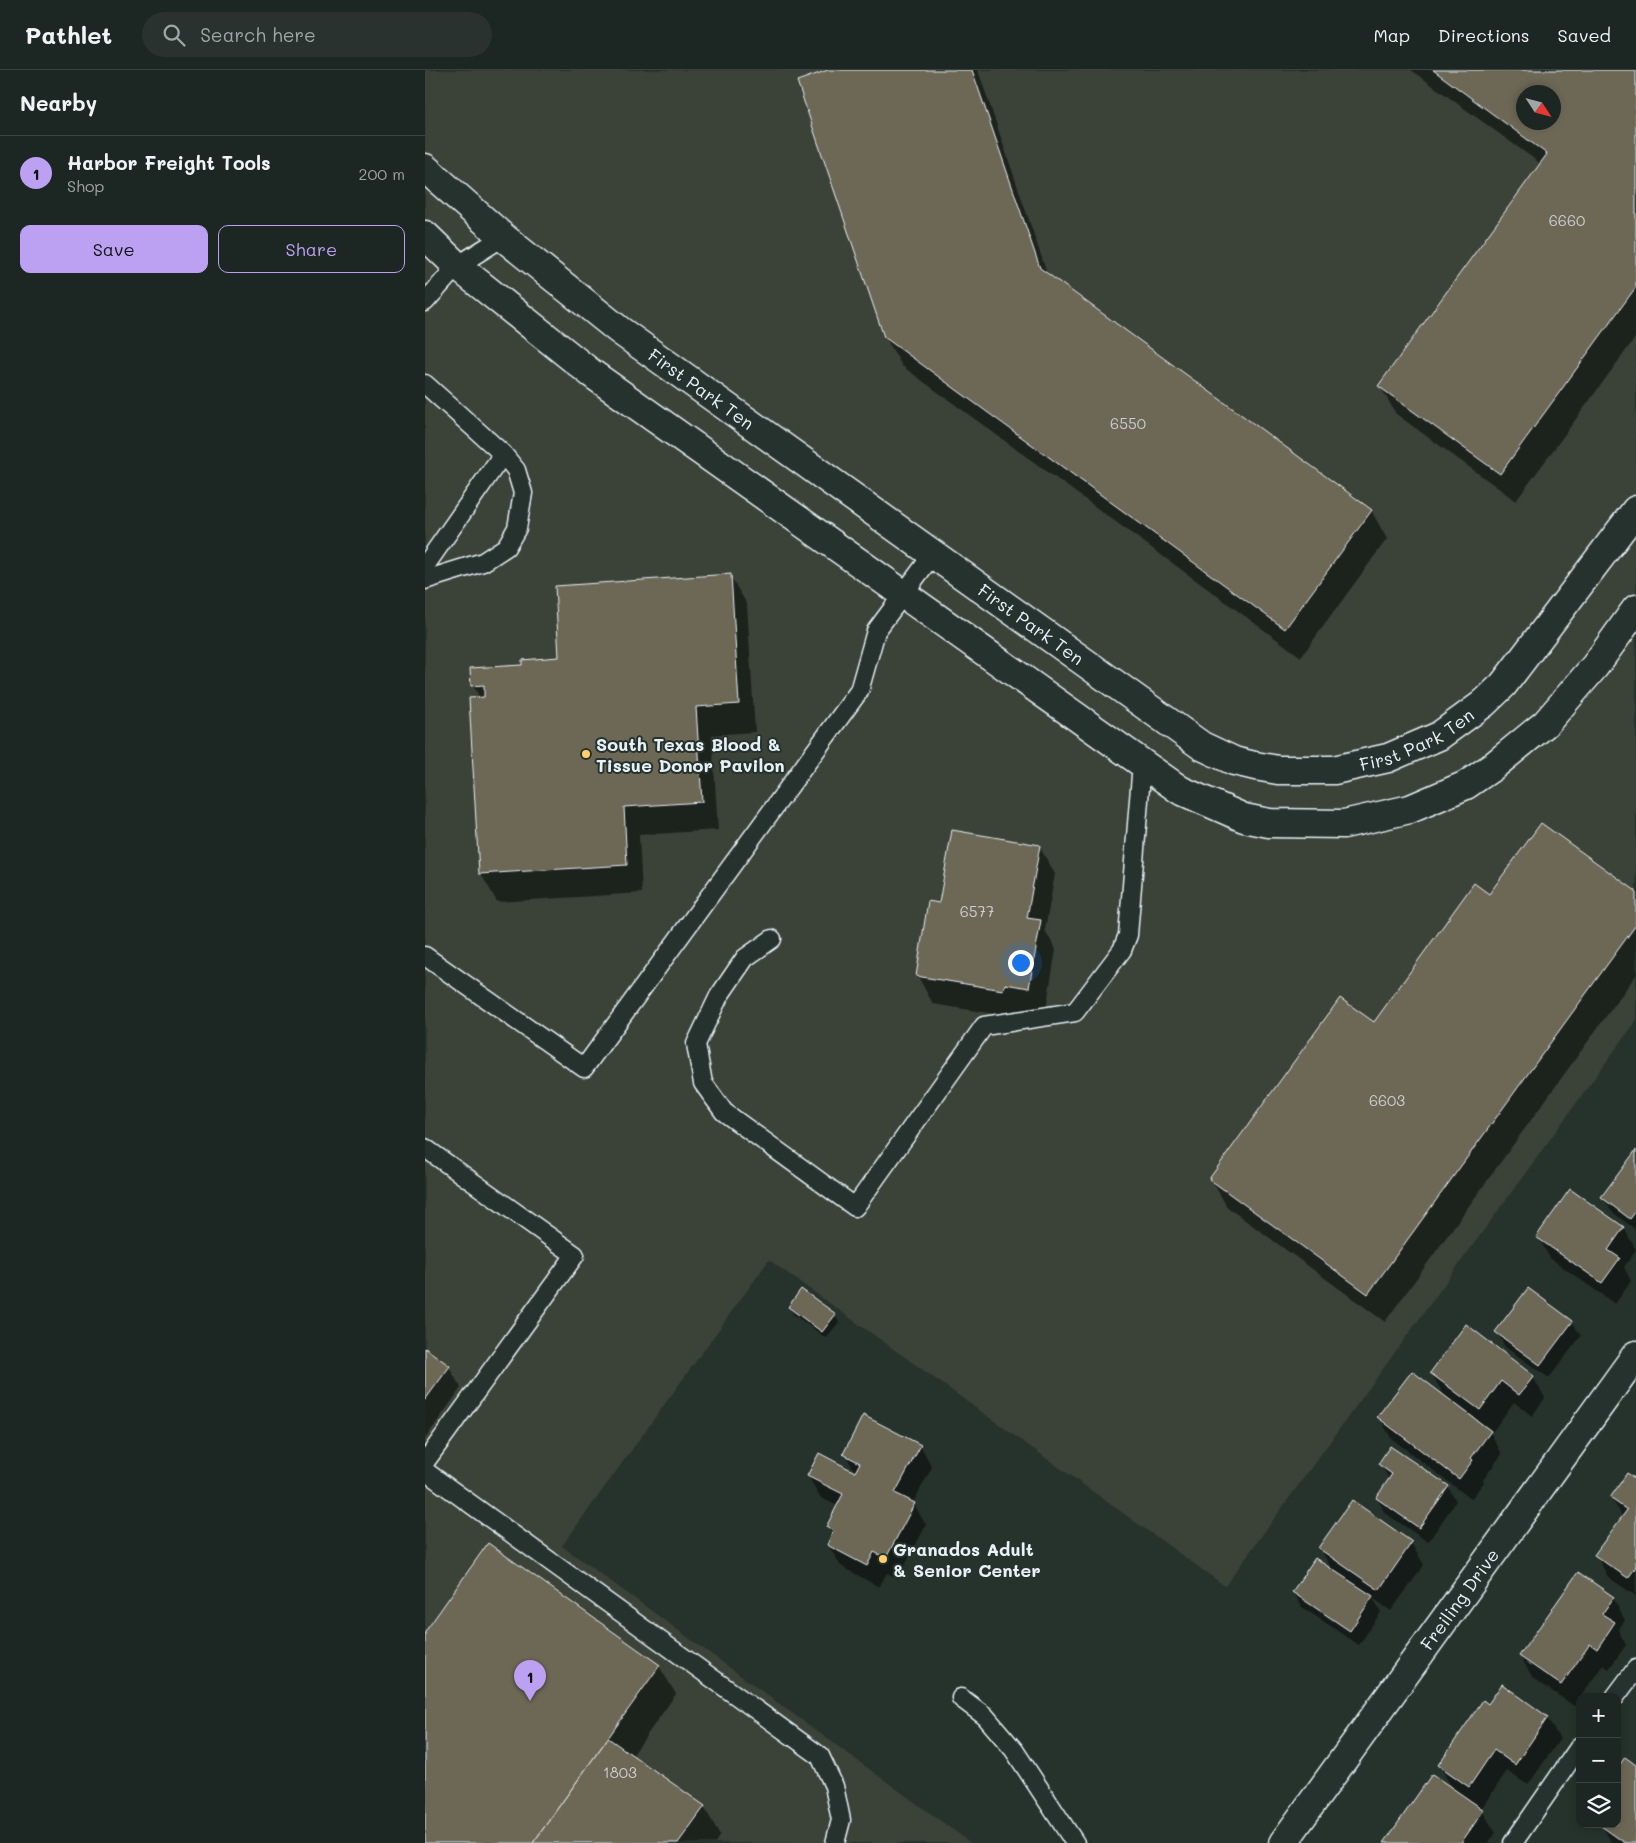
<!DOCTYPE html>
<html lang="en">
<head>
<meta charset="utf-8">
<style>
	:root { --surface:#1c2622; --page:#29322f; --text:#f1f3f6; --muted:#a0a5a5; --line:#3a4340; --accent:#bca0f2 }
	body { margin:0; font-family:Mali,sans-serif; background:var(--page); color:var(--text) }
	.controls { position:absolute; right:15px; bottom:15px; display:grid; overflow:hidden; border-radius:10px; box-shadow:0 2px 8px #0003 }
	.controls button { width:45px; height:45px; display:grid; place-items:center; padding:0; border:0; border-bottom:1px solid var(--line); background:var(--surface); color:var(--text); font:25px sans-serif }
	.compass { position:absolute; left:1091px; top:15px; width:45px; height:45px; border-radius:50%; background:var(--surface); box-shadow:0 2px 8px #0003; rotate:126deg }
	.you { position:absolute; left:595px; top:892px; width:18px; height:18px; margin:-12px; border:4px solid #fff; border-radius:50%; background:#1a73e8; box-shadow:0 0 0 8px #1a73e833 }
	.badge { display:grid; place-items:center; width:32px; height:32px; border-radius:50%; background:var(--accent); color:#111; font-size:16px; font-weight:700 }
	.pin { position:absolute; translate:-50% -41px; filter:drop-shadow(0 1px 2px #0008) }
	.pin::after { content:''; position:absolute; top:26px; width:18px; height:15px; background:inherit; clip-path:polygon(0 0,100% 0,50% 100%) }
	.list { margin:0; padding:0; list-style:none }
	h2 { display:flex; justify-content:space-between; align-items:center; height:65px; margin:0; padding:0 20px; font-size:21px }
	h2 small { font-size:16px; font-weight:400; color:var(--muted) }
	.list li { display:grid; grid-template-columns:32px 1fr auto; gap:15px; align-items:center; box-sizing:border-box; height:75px; padding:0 20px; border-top:1px solid var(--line) }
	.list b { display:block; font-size:19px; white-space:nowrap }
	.list p { margin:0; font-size:16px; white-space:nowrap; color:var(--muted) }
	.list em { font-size:16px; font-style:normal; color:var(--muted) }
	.actions { display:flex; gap:10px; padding:15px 20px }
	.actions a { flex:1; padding:11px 0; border:1px solid var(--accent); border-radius:10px; text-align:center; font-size:18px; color:var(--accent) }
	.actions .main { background:var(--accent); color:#111 }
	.icon { flex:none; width:28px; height:28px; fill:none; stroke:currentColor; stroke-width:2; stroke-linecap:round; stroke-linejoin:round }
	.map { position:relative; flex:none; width:1211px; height:1773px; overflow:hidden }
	header { display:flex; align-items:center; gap:30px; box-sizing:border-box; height:70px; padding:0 25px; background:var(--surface); border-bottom:1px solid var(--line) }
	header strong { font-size:24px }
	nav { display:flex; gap:28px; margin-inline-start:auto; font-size:18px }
	.search { width:350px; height:45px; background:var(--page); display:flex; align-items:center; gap:12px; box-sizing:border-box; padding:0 18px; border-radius:28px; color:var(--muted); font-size:19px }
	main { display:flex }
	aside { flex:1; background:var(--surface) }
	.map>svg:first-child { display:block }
</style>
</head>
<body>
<header>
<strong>Pathlet</strong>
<div class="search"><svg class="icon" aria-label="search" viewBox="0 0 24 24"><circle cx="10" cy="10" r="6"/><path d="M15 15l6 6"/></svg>Search here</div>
<nav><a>Map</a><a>Directions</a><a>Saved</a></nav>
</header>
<main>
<aside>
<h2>Nearby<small></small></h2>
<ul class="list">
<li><span class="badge">1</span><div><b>Harbor Freight Tools</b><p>Shop</p></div><em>200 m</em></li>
</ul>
<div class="actions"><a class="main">Save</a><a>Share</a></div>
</aside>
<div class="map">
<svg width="1211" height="1773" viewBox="0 0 1211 1773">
	<rect width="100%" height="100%" fill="#26332d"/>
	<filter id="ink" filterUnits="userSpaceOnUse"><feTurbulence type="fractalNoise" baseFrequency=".02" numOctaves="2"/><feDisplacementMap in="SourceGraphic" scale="10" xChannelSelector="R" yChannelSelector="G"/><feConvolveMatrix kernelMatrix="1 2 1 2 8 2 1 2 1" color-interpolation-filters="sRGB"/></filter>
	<g filter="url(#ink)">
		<path fill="#3b4339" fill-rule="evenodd" d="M0 0H1211V951L800 1516 344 1190 137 1476 546 1773H0ZM1098 22H1128V52H1098Z"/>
		<g fill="#0007" fill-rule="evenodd">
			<polygon points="407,0 553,0 623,206 946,440 962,469 876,587 477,296 460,267"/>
			<path d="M986 0H1211V267L1091 431 971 344 955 316 1116 94ZM1098 22H1128V52H1098Z"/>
			<polygon points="305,506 322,534 330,662 287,665 293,760 214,765 217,823 72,832 56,804 55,628 48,616 47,599 98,596 135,588"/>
			<polygon points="614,776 630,804 620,860 631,880 620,946 594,948 508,934 492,905 515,835"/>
			<polygon points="1211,823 1211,905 960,1252 802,1137 786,1109 949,954 1065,826"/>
			<polygon points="1211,1082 1211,1160 1186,1141 1178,1127"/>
			<polygon points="1146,1121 1199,1158 1211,1180 1199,1197 1206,1211 1190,1234 1125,1188 1113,1167"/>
			<polygon points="364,1237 410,1245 414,1252 401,1268 368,1244"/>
			<polygon points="1147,1251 1156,1266 1124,1308 1080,1277 1072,1262"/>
			<polygon points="0,1280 24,1297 36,1318 0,1369"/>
			<polygon points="1006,1303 1108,1307 1120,1328 1107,1346 1089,1332 1068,1361 1026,1330 1025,1331 1065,1362 1077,1384 1058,1410 1059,1412 1046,1429 966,1368 954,1347 1022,1330"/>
			<polygon points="495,1375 507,1397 488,1433 501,1455 473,1509 462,1503 454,1517 416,1496 403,1475 408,1466 403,1457 413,1436 396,1428 383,1406 431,1404 420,1384"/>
			<polygon points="955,1394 1023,1417 1031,1431 1003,1472 960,1443 952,1428 965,1410"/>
			<polygon points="1211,1411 1211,1526 1183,1507 1171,1485 1198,1447 1186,1428"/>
			<polygon points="927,1432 986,1473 999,1495 966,1541 948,1528 956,1542 934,1575 877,1537 868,1522 908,1501 895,1478"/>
			<polygon points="64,1475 234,1596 251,1624 207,1686 279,1737 295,1765 290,1773 0,1773 0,1564"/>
			<polygon points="1188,1528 1200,1550 1193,1560 1201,1575 1184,1599 1178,1595 1149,1636 1108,1608 1095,1586"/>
			<polygon points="1063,1635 1122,1648 1135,1669 1103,1715 1082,1701 1056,1739 1071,1763 1063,1773 961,1773 1029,1721 1014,1695"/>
			<polygon points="1211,1696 1211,1773 1187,1773 1177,1756 1192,1754"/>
		</g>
		<g fill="#6d6756" stroke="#e8f1f8" fill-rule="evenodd">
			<polygon points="403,0 547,0 615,198 947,440 860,559 459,267 372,11"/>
			<path d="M1008 0H1211V217L1075 404 953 316 1122 84ZM1098 22H1128V52H1098Z"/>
			<polygon points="306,504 314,634 271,637 277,732 199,737 202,795 54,804 44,628 59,627 59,615 46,616 45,598 97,595 97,590 134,587 130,516"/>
			<polygon points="1116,753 1211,821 1211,855 943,1224 784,1109 915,928 949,952 1049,813 1064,824"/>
			<polygon points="527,760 615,775 602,848 616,850 604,918 580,914 578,920 491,906 503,831 514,833"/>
			<polygon points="1211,1080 1211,1141 1205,1149 1176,1127"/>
			<polygon points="1145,1119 1199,1157 1183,1180 1195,1188 1177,1213 1111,1167"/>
			<polygon points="1103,1218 1148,1251 1115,1295 1070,1262"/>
			<polygon points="376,1219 411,1244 397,1262 363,1237"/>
			<polygon points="1041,1254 1109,1306 1094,1325 1076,1311 1055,1340 1005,1303"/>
			<polygon points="0,1278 25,1296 0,1330"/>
			<polygon points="987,1301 1066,1361 1046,1388 1048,1390 1034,1409 952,1347"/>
			<polygon points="438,1345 496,1375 470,1423 490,1433 461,1488 449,1482 442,1496 402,1475 408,1461 401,1457 418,1424 382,1406 394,1383 430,1402 435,1393 418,1384"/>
			<polygon points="965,1376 1024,1416 994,1458 951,1428 967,1404 953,1394"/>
			<polygon points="1202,1403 1211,1409 1211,1497 1203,1508 1169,1485 1202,1440 1185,1428"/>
			<polygon points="927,1430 987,1472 954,1520 893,1478"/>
			<polygon points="63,1473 235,1595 108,1773 0,1773 0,1562"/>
			<polygon points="890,1488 948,1526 925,1561 867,1522"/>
			<polygon points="1153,1502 1189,1527 1177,1544 1190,1552 1172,1579 1165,1574 1136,1615 1094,1586"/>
			<polygon points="1077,1614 1123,1647 1090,1695 1069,1680 1044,1717 1013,1695 1058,1630 1063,1634"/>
			<polygon points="183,1668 280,1736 253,1773 108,1773"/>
			<polygon points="1200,1687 1211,1695 1211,1773 1200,1773 1176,1756 1177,1754 1192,1754 1192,1699"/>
			<polygon points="1007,1704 1059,1740 1036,1773 959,1773"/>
		</g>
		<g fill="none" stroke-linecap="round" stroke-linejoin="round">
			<defs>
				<g id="lane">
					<polyline points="0,232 32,196 78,167"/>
					<polyline points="0,314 78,384 91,400 98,423 92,458 81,477 58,492 0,510"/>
					<polyline points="0,496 78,384"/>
					<polyline points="347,869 320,888 294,926 271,974 278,1013 299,1042 430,1137 559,956 650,942 697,880 703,865 717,693"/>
					<polyline points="0,886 159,998 434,621 451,561 508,484"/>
					<polyline points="0,1078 150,1185 0,1392"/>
					<polyline points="0,1401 395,1686 409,1716 416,1750 410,1773"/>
					<polyline points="1190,1627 1211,1599"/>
					<polyline points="536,1628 560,1646 589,1680 650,1773"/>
					<polyline points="1088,1773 1155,1676"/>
				</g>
				<g id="street">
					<path id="s1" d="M0 98 78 167 194 260 777 676 809 691 830 696 853 700H909L963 688 1014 666 1058 634 1078 615 1211 440"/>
					<polyline points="0,165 32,196 166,303 755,720 819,748 844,753 919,754 985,739 1041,715 1066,698 1121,653 1170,596 1211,539"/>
				</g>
				<g id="secondary">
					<path id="s2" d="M858 1773 1211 1285"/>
				</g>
			</defs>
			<use href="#lane" stroke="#e8f1f8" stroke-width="21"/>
			<use href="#street" stroke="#e8f1f8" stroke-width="31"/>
			<use href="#secondary" stroke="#e8f1f8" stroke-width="31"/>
			<use href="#lane" stroke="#26332d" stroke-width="18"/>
			<use href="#street" stroke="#26332d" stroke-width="28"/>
			<use href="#secondary" stroke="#26332d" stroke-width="28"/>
		</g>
	</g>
	<g fill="#ffd166" stroke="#26332d" stroke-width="2">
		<circle cx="161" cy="684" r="5"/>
		<circle cx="458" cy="1489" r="5"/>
	</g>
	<g text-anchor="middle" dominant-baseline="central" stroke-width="4" stroke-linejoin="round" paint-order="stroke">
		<g font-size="15" fill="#c9ced0">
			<text x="1142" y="150">6660</text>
			<text x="703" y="353">6550</text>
			<text x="552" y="841">6577</text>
			<text x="962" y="1030">6603</text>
			<text x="195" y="1702">1803</text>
		</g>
		<g font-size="18" fill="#e8f1f8" stroke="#26332d">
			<text stroke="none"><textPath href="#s1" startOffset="354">First Park Ten</textPath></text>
			<text stroke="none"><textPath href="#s1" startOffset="759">First Park Ten</textPath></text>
			<text stroke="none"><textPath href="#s1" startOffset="1194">First Park Ten</textPath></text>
			<text stroke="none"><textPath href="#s2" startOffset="301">Freiling Drive</textPath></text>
		</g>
		<g font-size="18" font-weight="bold" fill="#e8f1f8" stroke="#26332d" text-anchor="start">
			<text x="171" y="674">South Texas Blood &amp;<tspan x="171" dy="21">Tissue Donor Pavilon</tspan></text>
			<text x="468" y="1479">Granados Adult<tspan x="468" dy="21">&amp; Senior Center</tspan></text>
		</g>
	</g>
</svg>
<div class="controls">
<button>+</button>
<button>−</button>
<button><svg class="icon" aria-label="layers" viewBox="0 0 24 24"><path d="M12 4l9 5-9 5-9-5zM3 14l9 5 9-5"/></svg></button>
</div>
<svg class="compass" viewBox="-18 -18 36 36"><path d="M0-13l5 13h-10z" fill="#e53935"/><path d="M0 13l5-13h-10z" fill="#a0a5a5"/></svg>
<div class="you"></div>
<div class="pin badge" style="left:105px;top:1631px">1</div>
</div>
</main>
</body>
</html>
